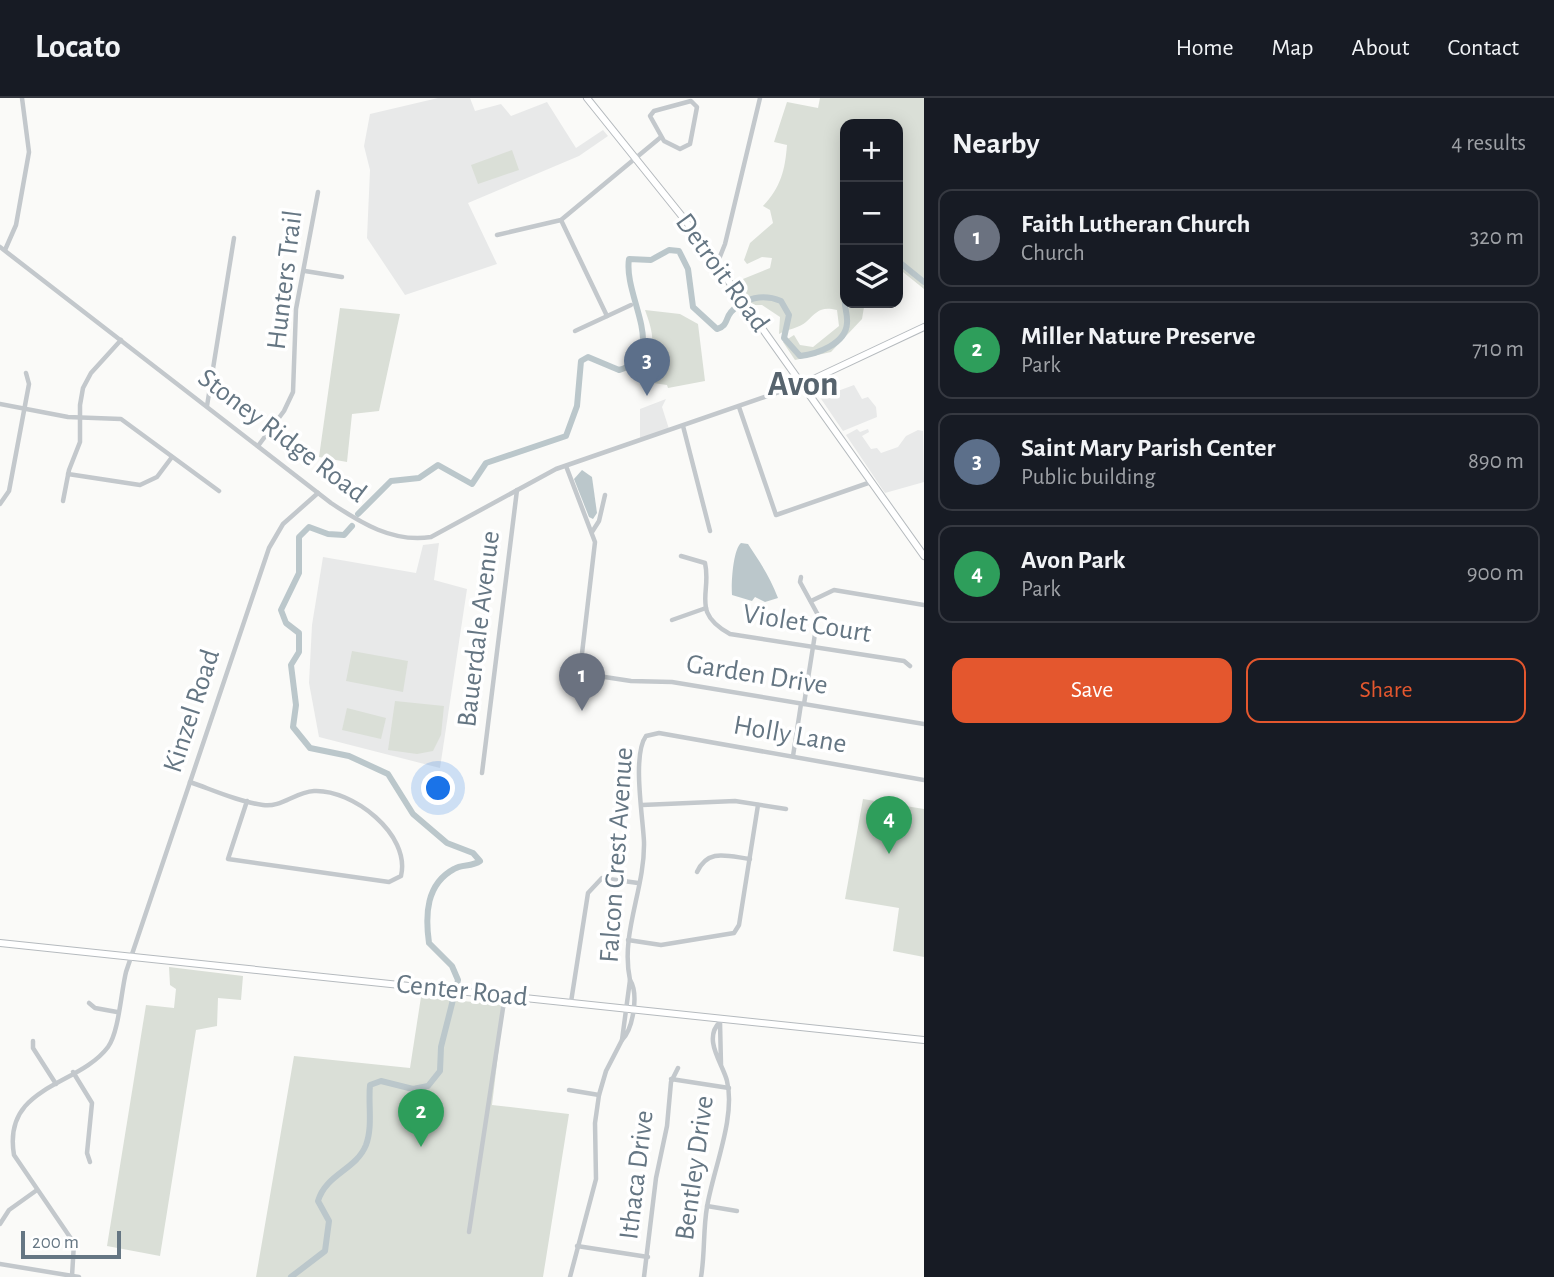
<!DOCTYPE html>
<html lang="en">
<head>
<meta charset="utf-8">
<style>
	:root { --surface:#171b24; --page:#20242c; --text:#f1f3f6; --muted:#9ea1a6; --line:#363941; --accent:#e4572e }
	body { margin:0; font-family:"Alegreya Sans",sans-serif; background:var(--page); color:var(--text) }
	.controls { position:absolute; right:21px; top:21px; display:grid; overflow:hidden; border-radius:14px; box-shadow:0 4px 18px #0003 }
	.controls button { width:63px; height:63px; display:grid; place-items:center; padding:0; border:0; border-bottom:2px solid var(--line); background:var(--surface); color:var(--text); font:35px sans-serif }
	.scale { position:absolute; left:21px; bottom:18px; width:100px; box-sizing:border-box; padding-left:7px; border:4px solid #657683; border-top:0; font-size:19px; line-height:24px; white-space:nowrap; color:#657683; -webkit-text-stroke:5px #fff; paint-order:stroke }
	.you { position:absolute; left:439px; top:691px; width:24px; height:24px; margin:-18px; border:5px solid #fff; border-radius:50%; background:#1a73e8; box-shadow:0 0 0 10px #1a73e833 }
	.badge { display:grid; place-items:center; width:46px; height:46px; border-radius:50%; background:var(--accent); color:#fff; font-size:23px; font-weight:700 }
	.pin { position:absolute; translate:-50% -58px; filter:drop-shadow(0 2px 4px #0008) }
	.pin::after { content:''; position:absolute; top:37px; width:24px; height:21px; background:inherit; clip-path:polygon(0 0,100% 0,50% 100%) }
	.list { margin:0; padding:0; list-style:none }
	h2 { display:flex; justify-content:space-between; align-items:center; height:91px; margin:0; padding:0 28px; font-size:30px }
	h2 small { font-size:23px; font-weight:400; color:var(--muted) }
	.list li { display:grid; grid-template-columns:46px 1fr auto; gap:21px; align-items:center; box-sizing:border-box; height:98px; margin:0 14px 14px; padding:0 14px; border:2px solid var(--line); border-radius:14px }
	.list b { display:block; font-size:26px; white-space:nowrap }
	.list p { margin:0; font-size:23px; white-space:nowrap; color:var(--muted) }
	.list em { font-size:23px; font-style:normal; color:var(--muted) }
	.actions { display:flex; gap:14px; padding:21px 28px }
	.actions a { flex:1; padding:16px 0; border:2px solid var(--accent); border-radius:14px; text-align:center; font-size:24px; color:var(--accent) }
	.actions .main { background:var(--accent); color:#fff }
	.icon { flex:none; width:38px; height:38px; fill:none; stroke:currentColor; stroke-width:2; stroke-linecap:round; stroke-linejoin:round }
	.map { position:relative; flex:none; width:924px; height:1179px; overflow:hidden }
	header { display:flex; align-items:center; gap:42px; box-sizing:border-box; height:98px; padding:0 35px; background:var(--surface); border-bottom:2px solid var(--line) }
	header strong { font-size:33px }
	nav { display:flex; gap:38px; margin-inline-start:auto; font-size:24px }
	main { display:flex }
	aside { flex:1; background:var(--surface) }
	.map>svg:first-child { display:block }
</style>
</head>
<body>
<header>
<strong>Locato</strong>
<nav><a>Home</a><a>Map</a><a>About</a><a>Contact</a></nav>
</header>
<main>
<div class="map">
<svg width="924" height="1179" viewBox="0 0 924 1179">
	<rect width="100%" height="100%" fill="#fafaf8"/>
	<g fill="#e8e9e9">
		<polygon points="438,0 470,0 475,13 501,6 511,18 547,4 576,50 603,32 608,38 579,58 468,105 497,166 405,197 367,140 370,72 364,48 370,16"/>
		<polygon points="828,277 835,294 854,287 862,301 868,299 876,309 877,319 843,333 813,289"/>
		<polygon points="666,301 662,309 669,331 640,340 640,311"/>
		<polygon points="857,331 860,334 868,331 869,334 862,338 871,351 877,350 881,355 898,349 906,338 918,332 923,333 924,384 885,395 846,337"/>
		<polygon points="439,445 434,482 467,491 440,670 319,639 309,585 312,527 323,459 416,475 423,447"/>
	</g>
	<g fill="#dadfd7">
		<path d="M820 0H924V191L898 170V26H845V205H884L880 209H864L862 221 831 254 795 262 783 244 794 237 800 247 813 249 839 228 837 212C820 208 817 214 806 224 801 229 786 232 779 236L780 219 762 207H752L738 183 770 170 772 160 762 159 747 166 744 162 750 145 773 125 770 112 763 108C781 89 785 72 787 47L774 44 787 4 818 10Z"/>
		<polygon points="512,52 519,72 478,86 471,67"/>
		<polygon points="340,210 400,216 379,313 352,316 347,364 319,359"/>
		<path d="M645 212 680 216 698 226 705 283 668 290 667 287 639 283C645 246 662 258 645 212Z"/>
		<polygon points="352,553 408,563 403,594 346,583"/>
		<polygon points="395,603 444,608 441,637 433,653 417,656 388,652"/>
		<polygon points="347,610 386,620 381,641 342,632"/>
		<polygon points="863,701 924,711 924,859 893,853 899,810 845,801"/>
		<polygon points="169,869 243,878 241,902 218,900 217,928 196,932 160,1158 107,1148 146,907 174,910 176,891 170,887"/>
		<polygon points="421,899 504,907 492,1007 569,1016 543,1179 256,1179 294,958 410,970"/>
	</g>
	<g fill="#bbc7cb">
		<polygon points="582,372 592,379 597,415 593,421 589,419 574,381"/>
		<path d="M741 445 748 446C760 464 770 479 778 500L765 504 755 499 752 503 732 497C731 485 733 452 741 445Z"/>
	</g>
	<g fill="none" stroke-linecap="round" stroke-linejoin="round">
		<g stroke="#bbc7cb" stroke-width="6">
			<polyline points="898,163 924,184"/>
			<path d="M358 416 391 383 419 380 438 367 472 386 486 365 566 338 577 308 581 263 588 259 619 272C670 257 623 199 629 161L651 162 669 152 679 153 688 171 693 209 717 231C728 228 725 221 731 214 744 199 764 196 781 203L789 217 784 240 800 258C817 256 846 246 847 225 848 215 843 207 845 197"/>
			<path d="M291 1179 325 1153 329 1123 318 1103C326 1076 356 1072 366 1047 373 1028 368 1006 370 987L381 983 413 991 428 988 440 973 441 949 458 882 452 868 429 845C425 817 426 786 454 771 462 766 472 769 480 763L473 755 447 745 413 716 388 676 349 658 310 650 293 629 296 607 291 567 299 554V535L286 525 281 512 299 475V439L309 429 328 436 344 437 352 428"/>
		</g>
		<defs>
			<g id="major">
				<polyline points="587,0 685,122 924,458"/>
				<polyline points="803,286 924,229"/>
				<polyline points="0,845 924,942"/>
			</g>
		</defs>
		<use href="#major" stroke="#b5babe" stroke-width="8"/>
		<g stroke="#c3c8cc" stroke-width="4.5">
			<polygon points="691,3 697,9 690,46 680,51 664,43 650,18 654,13"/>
			<polyline points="561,122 607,218"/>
			<polyline points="497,137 561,122 661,39"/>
			<path d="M0 149 331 405C361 425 393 445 431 439L556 371 802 286"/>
			<polyline points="5,152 16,127 29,54 22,0"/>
			<polyline points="717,166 725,146 760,0"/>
			<polyline points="305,173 342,179"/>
			<polyline points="575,233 631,207"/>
			<polyline points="0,306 68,319 121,321 219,393"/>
			<polyline points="207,308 234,140"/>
			<polyline points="739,309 776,417 871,384"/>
			<polyline points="683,328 710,433"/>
			<polyline points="258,348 284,313 293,294 296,211 318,94"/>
			<polyline points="566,368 595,444 581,564 585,576 631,583 672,584 924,626"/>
			<polyline points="68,376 140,387 157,379 172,359"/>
			<polyline points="63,403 69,372 80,344 80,307 83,290 91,275 121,242"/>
			<polyline points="0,406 9,393 29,286 26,275"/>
			<polyline points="592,434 599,423 605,397"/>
			<path d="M681 458 705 465C712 495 690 514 730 536L904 563 910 568"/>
			<polyline points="801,479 800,484 818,517 804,606"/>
			<polyline points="811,503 834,492 924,507"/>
			<polyline points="672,522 706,510"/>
			<polyline points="793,658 801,606"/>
			<polyline points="482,675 517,392"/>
			<path d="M190 684C213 692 239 704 263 707 281 710 295 694 314 693 352 691 411 736 401 778L389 784 228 761 247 703"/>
			<polyline points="642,707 735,703 786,711"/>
			<path d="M697 774C708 750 727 758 750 761"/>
			<polyline points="628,842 661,847 734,835 739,827 758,707"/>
			<path d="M630 882C620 836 645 791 644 744 643 719 632 657 646 638L659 635 924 682"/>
			<path d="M630 882C639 896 633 931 622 942Z"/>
			<polyline points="571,904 588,795 602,780 638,785"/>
			<polyline points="89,905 95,910 117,914"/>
			<polyline points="33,943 33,950 56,986"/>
			<polyline points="73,974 92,1005 87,1055 90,1064"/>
			<polyline points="671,981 729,990"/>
			<polyline points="569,992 599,997"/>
			<polyline points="707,1108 737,1113"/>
			<polyline points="0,1126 9,1112 37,1092"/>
			<polyline points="469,1134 505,897"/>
			<polyline points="577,1148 648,1159"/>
			<polyline points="0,1166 79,1179"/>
			<path d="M72 1178 74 1145 14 1057C2 987 78 989 108 949 119 934 121 894 126 874L269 450 283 426 318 395"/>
			<polyline points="570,1179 596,1081 595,1025 599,997 606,973 622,942"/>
			<polyline points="644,1179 656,1080 667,1028 671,984 678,970"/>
			<path d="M701 1179C705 1156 703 1132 707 1109 713 1072 736 1019 727 983 723 966 702 941 720 924L721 967"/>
		</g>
		<use href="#major" stroke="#fff" stroke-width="6"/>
	</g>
	<g text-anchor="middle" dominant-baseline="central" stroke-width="7" stroke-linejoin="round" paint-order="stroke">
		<g font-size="28" fill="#657683" stroke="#fff">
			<text transform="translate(722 175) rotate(54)">Detroit Road</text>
			<text transform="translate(285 182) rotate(-83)">Hunters Trail</text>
			<text transform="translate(282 338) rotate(37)">Stoney Ridge Road</text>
			<text transform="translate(807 526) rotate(9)">Violet Court</text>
			<text transform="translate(479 531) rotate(-83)">Bauerdale Avenue</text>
			<text transform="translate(757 577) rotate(9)">Garden Drive</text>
			<text transform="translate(192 613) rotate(-72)">Kinzel Road</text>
			<text transform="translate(790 637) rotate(10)">Holly Lane</text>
			<text transform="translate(617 757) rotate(-86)">Falcon Crest Avenue</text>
			<text transform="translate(462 893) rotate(6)">Center Road</text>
			<text transform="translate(695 1070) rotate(-82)">Bentley Drive</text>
			<text transform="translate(637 1077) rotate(-83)">Ithaca Drive</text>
		</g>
		<g font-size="35" font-weight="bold" fill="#57646e" stroke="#fff">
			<text x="803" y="286">Avon</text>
		</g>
	</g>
</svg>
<div class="controls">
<button>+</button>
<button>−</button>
<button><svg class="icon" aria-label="layers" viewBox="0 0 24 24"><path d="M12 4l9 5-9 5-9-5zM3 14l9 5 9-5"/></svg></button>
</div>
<div class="scale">200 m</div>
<div class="you"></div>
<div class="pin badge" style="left:582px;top:613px;background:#6b7280">1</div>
<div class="pin badge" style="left:421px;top:1049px;background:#2e9e5b">2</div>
<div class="pin badge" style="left:647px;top:298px;background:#5c6f8a">3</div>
<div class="pin badge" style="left:889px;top:756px;background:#2e9e5b">4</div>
</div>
<aside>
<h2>Nearby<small>4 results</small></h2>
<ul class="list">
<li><span class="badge" style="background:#6b7280">1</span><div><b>Faith Lutheran Church</b><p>Church</p></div><em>320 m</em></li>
<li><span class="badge" style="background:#2e9e5b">2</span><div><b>Miller Nature Preserve</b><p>Park</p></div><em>710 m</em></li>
<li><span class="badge" style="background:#5c6f8a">3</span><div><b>Saint Mary Parish Center</b><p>Public building</p></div><em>890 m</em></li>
<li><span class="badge" style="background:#2e9e5b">4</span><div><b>Avon Park</b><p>Park</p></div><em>900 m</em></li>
</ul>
<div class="actions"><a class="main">Save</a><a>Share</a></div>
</aside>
</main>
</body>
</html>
